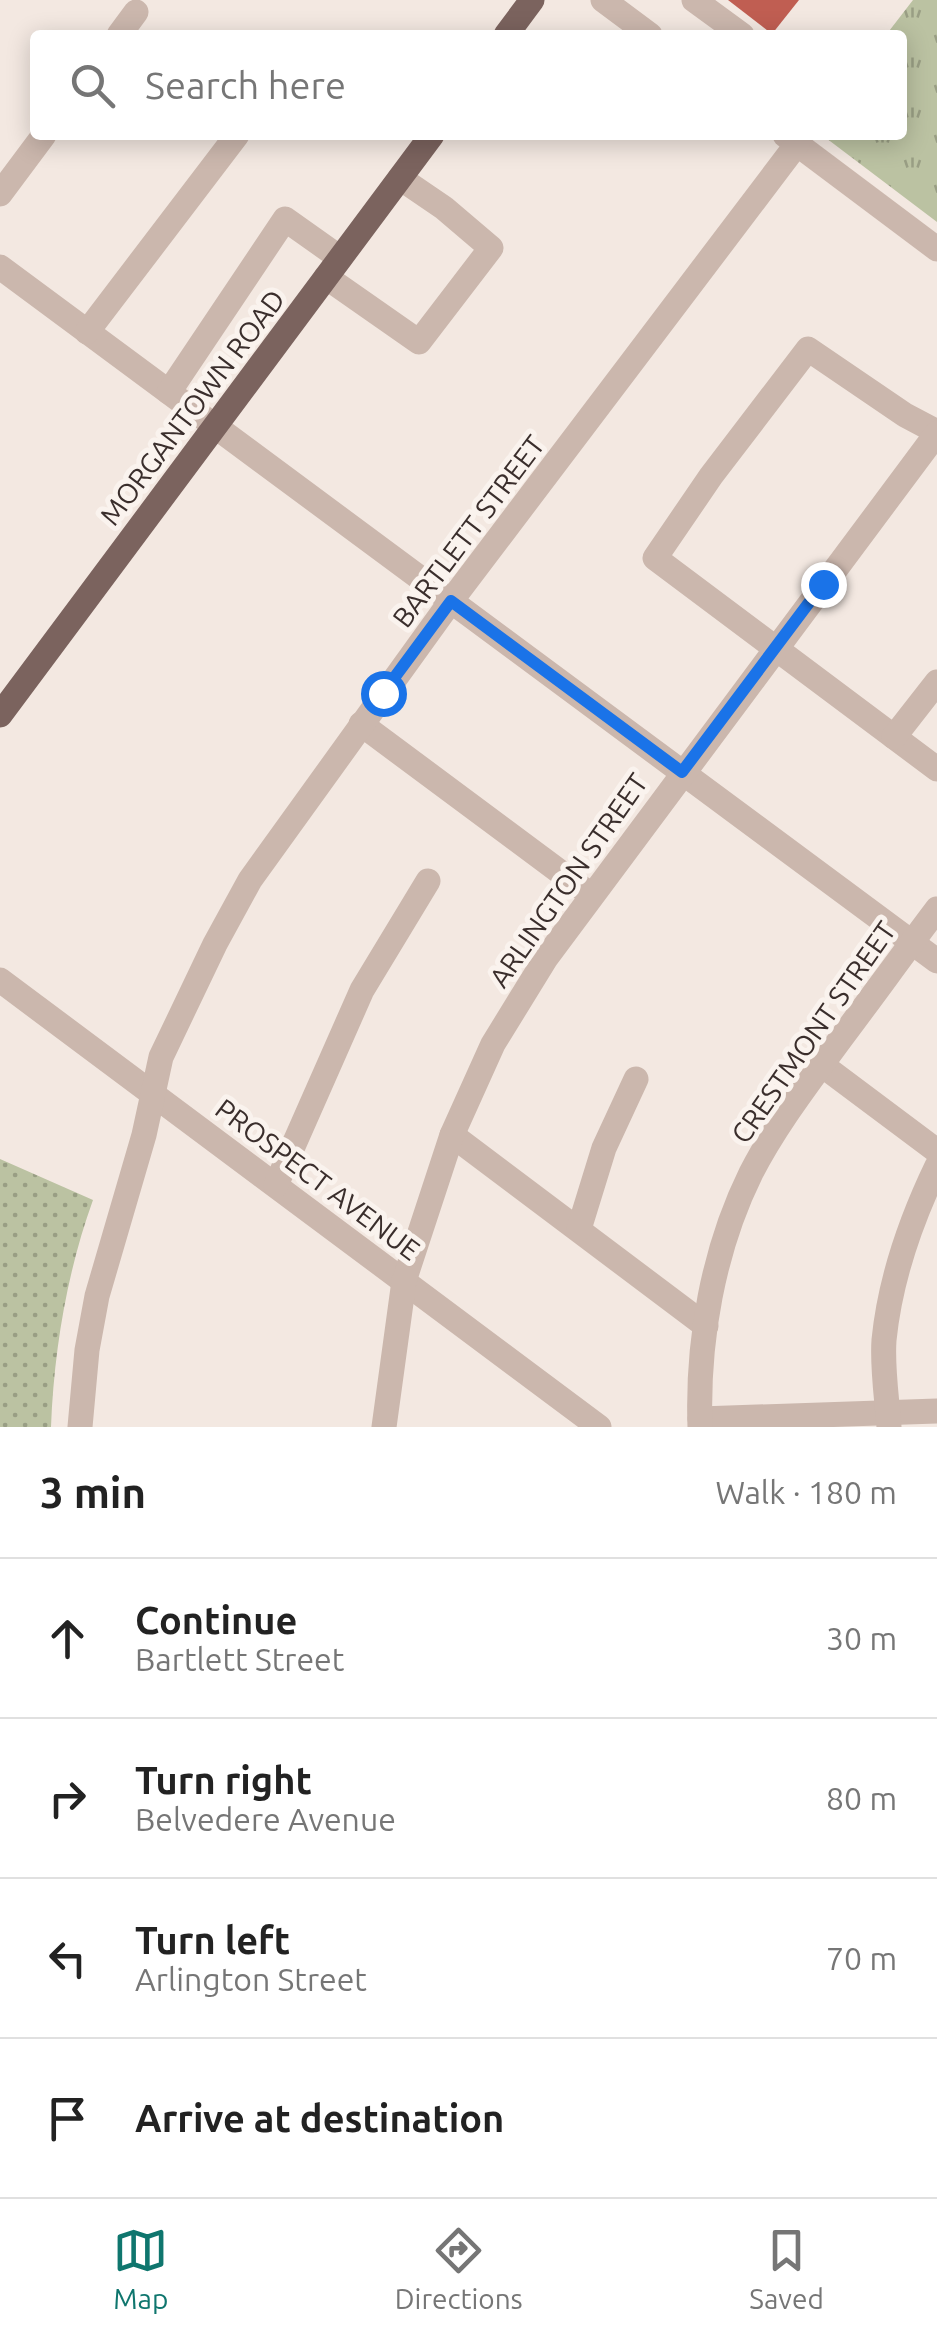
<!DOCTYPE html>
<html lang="en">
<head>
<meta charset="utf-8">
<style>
	:root { --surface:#fff; --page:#f6f6f6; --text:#222; --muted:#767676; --line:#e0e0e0; --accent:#0f766e }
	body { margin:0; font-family:Ubuntu,sans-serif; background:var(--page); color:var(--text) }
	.stop { position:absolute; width:30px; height:30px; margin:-22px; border:8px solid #1a73e8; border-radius:50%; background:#fff }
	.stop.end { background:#1a73e8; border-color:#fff; box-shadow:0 2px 10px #0008 }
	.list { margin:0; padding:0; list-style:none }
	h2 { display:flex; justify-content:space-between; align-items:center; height:130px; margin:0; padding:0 40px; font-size:42px }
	h2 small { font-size:32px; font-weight:400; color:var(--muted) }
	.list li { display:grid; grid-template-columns:65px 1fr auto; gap:30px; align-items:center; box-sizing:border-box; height:160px; padding:0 40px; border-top:2px solid var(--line) }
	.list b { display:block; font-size:38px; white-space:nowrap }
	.list p { margin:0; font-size:32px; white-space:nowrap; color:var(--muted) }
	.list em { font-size:32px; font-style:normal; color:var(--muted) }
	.icon { flex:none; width:55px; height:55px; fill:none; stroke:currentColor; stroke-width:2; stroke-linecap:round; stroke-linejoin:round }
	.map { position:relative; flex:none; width:937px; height:1427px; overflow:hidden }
	.search { position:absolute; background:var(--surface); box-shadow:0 5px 25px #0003; left:30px; right:30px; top:30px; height:110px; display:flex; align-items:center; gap:25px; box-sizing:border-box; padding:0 35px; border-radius:10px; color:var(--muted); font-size:38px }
	.sheet { height:770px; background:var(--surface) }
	nav { display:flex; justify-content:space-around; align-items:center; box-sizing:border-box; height:140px; border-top:2px solid var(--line); background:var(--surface); font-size:28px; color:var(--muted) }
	nav a { display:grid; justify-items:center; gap:5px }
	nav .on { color:var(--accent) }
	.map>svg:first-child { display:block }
</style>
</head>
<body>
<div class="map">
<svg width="937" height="1427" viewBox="0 0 937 1427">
	<defs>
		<pattern id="grass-dots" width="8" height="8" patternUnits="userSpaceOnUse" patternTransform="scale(2.5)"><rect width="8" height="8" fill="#bbc2a2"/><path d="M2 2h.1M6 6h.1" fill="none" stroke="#999e84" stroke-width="1.8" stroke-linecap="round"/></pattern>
		<pattern id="park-tufts" width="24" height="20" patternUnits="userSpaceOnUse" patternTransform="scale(2.5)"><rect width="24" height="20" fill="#bbc2a2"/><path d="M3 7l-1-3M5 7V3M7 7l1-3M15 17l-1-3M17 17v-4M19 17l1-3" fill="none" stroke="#999e84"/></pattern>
	</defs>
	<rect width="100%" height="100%" fill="#f3e8e1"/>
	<path fill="url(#grass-dots)" d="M0 1159 93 1200C67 1272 54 1350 51 1427H0Z"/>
	<polygon fill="url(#park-tufts)" points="913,0 937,0 937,222 822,135 902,135 902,35 886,35"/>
	<polygon fill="#c05e52" points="728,0 799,0 772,34"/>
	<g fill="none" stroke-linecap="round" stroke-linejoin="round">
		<g stroke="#cbb7ad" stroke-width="25">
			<polyline points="603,0 650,35"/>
			<polyline points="694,0 742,35"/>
			<polyline points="119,35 136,12"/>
			<polyline points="785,135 937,249"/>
			<polyline points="0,194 44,135"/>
			<polyline points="0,267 937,961"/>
			<polyline points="326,277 419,342 491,248 444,208 400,178"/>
			<polyline points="87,332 237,135"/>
			<polyline points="169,392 285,219 340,258"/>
			<polyline points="937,432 905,415 808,349 711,476 655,558 937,769"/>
			<polyline points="361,724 591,895"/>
			<polyline points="894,737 937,682"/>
			<polyline points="0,980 599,1427"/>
			<polyline points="822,1065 937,1151"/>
			<polyline points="452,1135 706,1326"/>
			<polyline points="276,1185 362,990 428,881"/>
			<polyline points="579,1229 604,1148 636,1079"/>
			<polyline points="700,1419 937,1411"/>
			<polyline points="80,1427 87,1350 97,1296 144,1135 161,1057 215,944 250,880 451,601 797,144"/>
			<polyline points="384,1427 404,1281 452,1135 493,1044 546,958 937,433"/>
			<path d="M700 1427C697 1341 713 1250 751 1173 774 1128 806 1086 836 1045 870 1000 903 954 937 909"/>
			<path d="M889 1427C887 1399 882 1368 884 1340 890 1280 911 1220 937 1166"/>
		</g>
		<g stroke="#7b635e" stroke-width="25">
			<polyline points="506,35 532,0"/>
			<polyline points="0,715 432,135"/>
		</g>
	</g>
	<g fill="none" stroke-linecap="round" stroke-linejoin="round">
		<polyline stroke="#1a73e8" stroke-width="12" points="383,693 451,601 682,772 823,584"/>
	</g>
	<g text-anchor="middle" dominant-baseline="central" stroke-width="10" stroke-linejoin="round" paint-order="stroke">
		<g font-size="28" fill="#3a2e2c" stroke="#faf3ee">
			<text transform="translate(192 407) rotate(-53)">MORGANTOWN ROAD</text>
			<text transform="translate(468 531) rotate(-53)">BARTLETT STREET</text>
			<text transform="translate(568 880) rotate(-55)">ARLINGTON STREET</text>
			<text transform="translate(813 1032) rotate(-55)">CRESTMONT STREET</text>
			<text transform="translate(318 1179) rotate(37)">PROSPECT AVENUE</text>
		</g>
	</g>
</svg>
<div class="stop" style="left:383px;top:693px"></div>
<div class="stop end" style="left:823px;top:584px"></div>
<div class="search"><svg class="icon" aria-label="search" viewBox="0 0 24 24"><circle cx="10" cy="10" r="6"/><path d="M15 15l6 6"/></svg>Search here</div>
</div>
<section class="sheet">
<h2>3 min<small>Walk · 180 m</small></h2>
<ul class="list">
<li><svg class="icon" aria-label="ahead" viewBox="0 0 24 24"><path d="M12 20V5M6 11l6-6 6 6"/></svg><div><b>Continue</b><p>Bartlett Street</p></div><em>30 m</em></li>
<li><svg class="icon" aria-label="right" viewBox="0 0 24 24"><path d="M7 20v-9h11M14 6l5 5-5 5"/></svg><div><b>Turn right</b><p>Belvedere Avenue</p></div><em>80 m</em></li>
<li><svg class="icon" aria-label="left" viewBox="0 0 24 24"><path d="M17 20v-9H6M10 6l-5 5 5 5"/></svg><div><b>Turn left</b><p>Arlington Street</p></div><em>70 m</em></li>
<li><svg class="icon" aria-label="arrive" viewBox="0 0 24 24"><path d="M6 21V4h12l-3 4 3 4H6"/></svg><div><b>Arrive at destination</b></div></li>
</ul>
</section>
<nav>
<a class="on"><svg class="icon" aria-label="map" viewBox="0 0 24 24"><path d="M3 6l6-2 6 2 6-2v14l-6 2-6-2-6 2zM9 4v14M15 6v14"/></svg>Map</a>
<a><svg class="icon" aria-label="directions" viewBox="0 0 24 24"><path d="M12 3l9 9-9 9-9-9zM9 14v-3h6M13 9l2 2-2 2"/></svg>Directions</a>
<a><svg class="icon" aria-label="saved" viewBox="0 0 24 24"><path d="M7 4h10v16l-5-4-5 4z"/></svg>Saved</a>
</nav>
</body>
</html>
